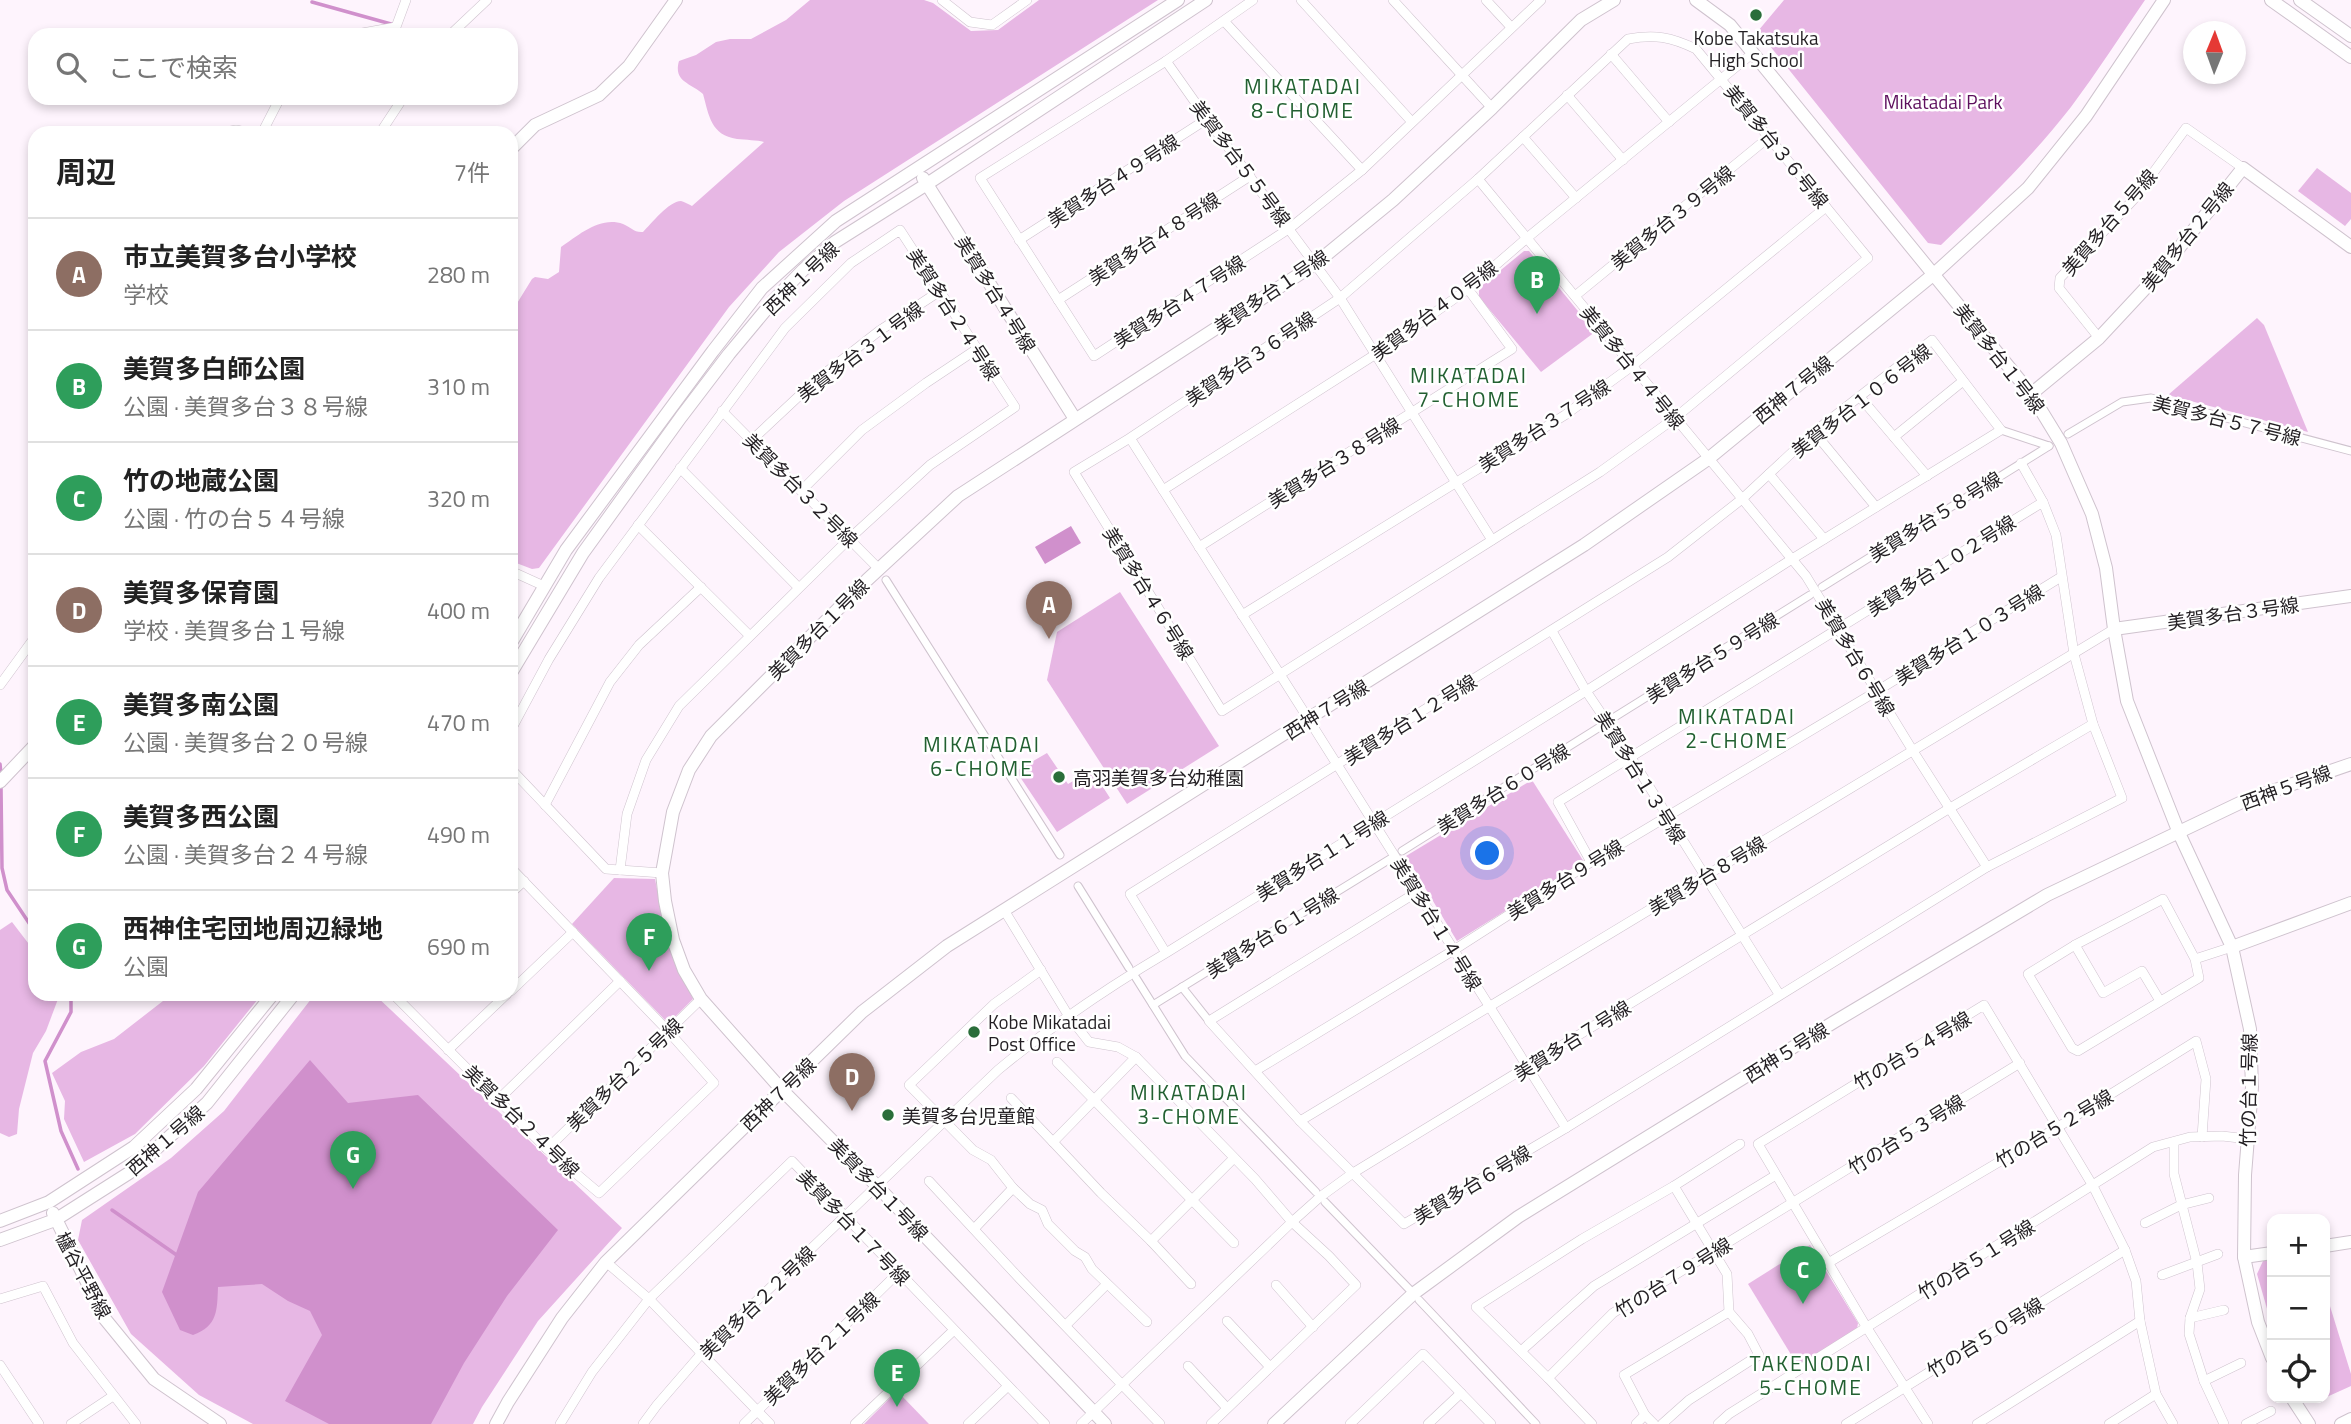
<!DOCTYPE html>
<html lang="ja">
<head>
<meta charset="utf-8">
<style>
	:root { --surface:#fff; --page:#f6f6f6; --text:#222; --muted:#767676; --line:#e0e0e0; --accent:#d93025 }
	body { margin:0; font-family:"Titillium Web","Noto Sans JP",sans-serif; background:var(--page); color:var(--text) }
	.controls { position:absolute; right:21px; bottom:21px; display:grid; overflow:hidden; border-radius:14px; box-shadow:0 4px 10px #0003 }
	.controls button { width:63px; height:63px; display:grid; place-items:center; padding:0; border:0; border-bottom:2px solid var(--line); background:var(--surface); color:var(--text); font:35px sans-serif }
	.compass { position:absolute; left:2183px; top:21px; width:63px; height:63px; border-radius:50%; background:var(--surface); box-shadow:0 4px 10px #0003; rotate:1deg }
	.you { position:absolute; left:1488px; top:854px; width:24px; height:24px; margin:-18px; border:5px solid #fff; border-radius:50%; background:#1a73e8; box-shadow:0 0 0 10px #1a73e833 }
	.badge { display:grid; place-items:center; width:46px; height:46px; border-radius:50%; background:var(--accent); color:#fff; font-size:23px; font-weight:700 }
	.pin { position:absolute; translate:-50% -58px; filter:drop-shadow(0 2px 4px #0008) }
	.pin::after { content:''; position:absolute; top:37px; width:24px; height:21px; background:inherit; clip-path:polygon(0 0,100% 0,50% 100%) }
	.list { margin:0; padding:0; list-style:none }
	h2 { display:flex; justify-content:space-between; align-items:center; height:91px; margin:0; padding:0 28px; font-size:30px }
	h2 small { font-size:23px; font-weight:400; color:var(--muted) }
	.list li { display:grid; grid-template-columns:46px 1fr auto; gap:21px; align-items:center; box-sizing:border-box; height:112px; padding:0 28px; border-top:2px solid var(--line) }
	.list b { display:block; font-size:26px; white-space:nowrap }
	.list p { margin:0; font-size:23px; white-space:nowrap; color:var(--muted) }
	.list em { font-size:23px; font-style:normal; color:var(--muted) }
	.icon { flex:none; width:38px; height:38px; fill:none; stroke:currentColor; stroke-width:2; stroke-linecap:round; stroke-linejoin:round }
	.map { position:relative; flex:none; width:2351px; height:1424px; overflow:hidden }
	.search { position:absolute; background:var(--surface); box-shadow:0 4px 10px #0003; left:28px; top:28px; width:490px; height:77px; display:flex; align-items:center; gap:18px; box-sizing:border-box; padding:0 24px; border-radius:21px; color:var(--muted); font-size:26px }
	.panel { position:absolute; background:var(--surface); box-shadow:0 4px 10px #0003; left:28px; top:126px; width:490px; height:875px; border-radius:21px }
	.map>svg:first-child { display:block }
</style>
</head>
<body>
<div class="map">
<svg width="2351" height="1424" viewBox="0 0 2351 1424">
	<rect width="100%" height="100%" fill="#fef4fd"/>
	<g fill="#e7b7e4">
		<path d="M810 0H924L933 3 971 31 998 30 1039 0H1158L844 201 779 252 729 307 539 568 532 569 511 561V313L532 279 535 277 548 279 559 272 561 247C579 235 600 216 623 224 631 227 634 233 643 232 651 224 669 201 681 201 685 202 688 204 692 206L764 142C757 140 746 140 737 139 711 135 709 116 703 94 691 83 673 82 679 61L696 55 716 42 730 39H751L786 20Z"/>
		<path d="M1784 0H2145C2121 35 2097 72 2071 107 2032 157 1987 201 1941 245L1928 243 1758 31Z"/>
		<polygon points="2317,168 2351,193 2351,219 2345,226 2298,191"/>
		<polygon points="1524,251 1529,251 1595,332 1541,372 1479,297 1479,288"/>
		<polygon points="2257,318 2264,325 2308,432 2168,395"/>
		<polygon points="1120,592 1219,746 1127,804 1047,680 1057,632"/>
		<polygon points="1047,753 1068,784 1092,770 1110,798 1057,832 1016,771"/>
		<polygon points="1532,780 1584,862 1457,941 1406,856"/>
		<polygon points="614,878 655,879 668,944 693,999 671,1021 665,1020 572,924"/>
		<polygon points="12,922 35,952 35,994 58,994 58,999 46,1031 33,1053 19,1109 17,1134 9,1137 0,1133 0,930"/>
		<polygon points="172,994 262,994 204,1066 135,1134 84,1162 64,1119 65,1101 52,1073 81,1052 114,1039"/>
		<polygon points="315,994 374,994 622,1228 538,1321 482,1407 473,1424 253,1424 199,1395 131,1334 78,1240 82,1220 171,1158 224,1111"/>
		<polygon points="1810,1245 1858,1323 1857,1329 1798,1366 1748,1284"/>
		<polygon points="2272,1259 2272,1326 2257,1274 2263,1261"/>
		<polygon points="2325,1290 2351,1374 2351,1386 2320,1400 2311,1398 2325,1398"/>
		<polygon points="897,1391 929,1424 864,1424"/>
	</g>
	<g fill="#d090cc">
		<polygon points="1071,526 1081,543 1045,564 1035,547"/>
		<path d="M310 1060 348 1103 418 1095 558 1230 507 1296 464 1363 431 1424H329L285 1401 322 1335 310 1311 288 1301 262 1284 218 1287C217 1310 218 1326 193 1335L180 1330 162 1292 198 1192Z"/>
	</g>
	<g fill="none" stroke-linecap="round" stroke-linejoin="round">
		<g stroke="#d090cc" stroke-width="3.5">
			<polyline points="312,2 391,24"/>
			<polyline points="0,764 1,774"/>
			<polyline points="1,786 2,868 7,890 35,932"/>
			<polyline points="71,994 71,1012 45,1061 61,1131 78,1169"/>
			<polyline points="112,1210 178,1256"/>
		</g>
		<defs>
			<g id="pedestrian">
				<polyline points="2001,430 2049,446"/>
				<polyline points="2068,434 2122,402 2151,398 2351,451"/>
				<polyline points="886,580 1060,855"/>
				<polyline points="1822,587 2049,446"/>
				<polyline points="1613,718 1810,595"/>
				<polyline points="1402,851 1603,725"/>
				<polyline points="1078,886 1129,968"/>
				<polyline points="1136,978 1185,1056 1316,1192"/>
				<polyline points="1182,987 1209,1021"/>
				<polyline points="1153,1005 1390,859"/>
				<polyline points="1325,1202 1409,1289"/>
				<polyline points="1419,1300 1536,1424"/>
			</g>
			<g id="minor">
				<polyline points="942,0 970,22 992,25 1027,0"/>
				<polyline points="1253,0 1166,61 980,178 1094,356 1290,228 1362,170 1541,0"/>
				<polyline points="1301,0 1412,122"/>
				<polyline points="1393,0 1492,108"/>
				<polyline points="1486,0 1511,27"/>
				<polyline points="1224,21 1362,170"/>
				<polyline points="351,35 396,27 406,0"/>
				<polyline points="450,35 487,0"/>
				<polyline points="1611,54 1669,122"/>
				<polyline points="1166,61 1207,119 1340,298 1492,540"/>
				<polyline points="1567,95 1623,160"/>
				<polyline points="220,133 236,130 251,133"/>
				<polyline points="262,133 280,98"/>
				<polyline points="380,133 403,98"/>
				<polyline points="1523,137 1576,198"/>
				<polyline points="1478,179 1806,576 1913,751 1987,867"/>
				<polyline points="1019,240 1207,119"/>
				<polyline points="1575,296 1769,137"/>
				<polyline points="1058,300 1250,176"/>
				<polyline points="2099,338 2059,288 2060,278 2134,199 2186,128 2243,168"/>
				<polyline points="1860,397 1927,476"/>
				<polyline points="722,411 879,569"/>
				<polyline points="1814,432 1876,507"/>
				<polyline points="1894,437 1963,381"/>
				<path d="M1130 438 1074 472 1222 711 1600 472 1675 418 1868 258 1696 49C1671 37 1655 34 1628 39L1478 179 1340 298 1130 438C1190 532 1249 626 1309 720L1566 1128"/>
				<polyline points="751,441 815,381 879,331 940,291"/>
				<polyline points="2021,463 2043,502"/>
				<polyline points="680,468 798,587"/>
				<polyline points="1769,474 1824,539"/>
				<polyline points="1163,490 1376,354 1468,289 1527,238 1753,53"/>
				<polyline points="801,491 862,430 926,383 977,349"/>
				<polyline points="638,525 749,635"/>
				<polyline points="1199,547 1512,349 1468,289"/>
				<polyline points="511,571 544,586"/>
				<polyline points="1242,615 1565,415 1632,366 1826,207"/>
				<polyline points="1552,631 1586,691 1630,756 1779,994"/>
				<polyline points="0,685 35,637"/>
				<polyline points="511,730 549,659 599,578 785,328 851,263 900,230 1015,407 930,465 849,539 679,706 646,760 627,814 620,870"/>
				<polyline points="511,769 606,869 662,873"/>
				<polyline points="545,805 610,682 639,645 701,587"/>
				<polyline points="1417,892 1209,1021 1300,1121 1404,1224 1566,1128 1987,867 2122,798 2093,724 2074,654 2056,535 2043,502 1558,802 1591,862"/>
				<polyline points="511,893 524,881"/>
				<polyline points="1004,910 1068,1015 1089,1042 1118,1047 1136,1057 1255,1179 1292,1222 1329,1256 1356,1285 1211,1424"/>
				<polyline points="2075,945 2103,993 2142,971 2160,1001"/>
				<polyline points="2195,959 2163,899 2075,945 2028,974 2072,1048 2078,1051 2199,978 2195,959 2232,947"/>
				<polyline points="1041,970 994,1004 909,1085 973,1150 991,1160 1013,1188 1030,1204 1042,1210 1048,1224 1075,1251 1085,1257 1092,1269 1147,1322"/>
				<polyline points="511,991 573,932"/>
				<polyline points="393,994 547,1149 599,1193 714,1083 668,1031 511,868"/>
				<polyline points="448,1050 507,994"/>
				<polyline points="1136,1057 1053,1142 1101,1193 1151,1241 1234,1158"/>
				<polyline points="1057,1062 1234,1243"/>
				<polyline points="1255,1071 1454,950 1591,862 1877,691 2061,577"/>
				<polyline points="1011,1098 1053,1142"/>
				<polyline points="498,1100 620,981"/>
				<polyline points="1300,1121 2114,629"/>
				<polyline points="2174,1142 2174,1174 2197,1263 2200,1289 2190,1318 2189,1334 2204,1381 2224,1424"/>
				<polyline points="547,1149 701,999"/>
				<polyline points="929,1181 1020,1279 1160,1424"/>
				<polyline points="2145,1223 2181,1205 2209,1198"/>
				<polyline points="974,1229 1013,1188"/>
				<polyline points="1151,1241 1191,1284"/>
				<polyline points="606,1262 649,1299 770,1424"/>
				<polyline points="1828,1263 2058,1127 2196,1041 2206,1079 2202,1137"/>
				<polyline points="2162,1275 2218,1254"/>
				<polyline points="1276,1285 1313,1327"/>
				<polyline points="0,1299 43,1286 73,1343 136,1424"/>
				<polyline points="2190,1318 2224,1310"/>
				<polyline points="1227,1321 1270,1367"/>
				<polyline points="1066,1325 1107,1284"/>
				<polyline points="1521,1351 1594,1286 1776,1175"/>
				<polyline points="0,1365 39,1424"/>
				<polyline points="1188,1366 1227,1408"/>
				<polyline points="1548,1378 1476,1307 1582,1239 1674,1186 1740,1144"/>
				<polyline points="2204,1381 2241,1363"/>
				<polyline points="71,1424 113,1396"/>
				<polyline points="560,1424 592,1372 649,1299 792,1161 1045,1424"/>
				<path d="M643 1424 657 1405 702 1353 998 1070C1051 1026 1107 988 1166 953L1586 691 1792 559 2001 430 1932 340 1814 432 1742 499 1668 557 1130 894 1166 953"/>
				<polyline points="744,1424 898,1273"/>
				<polyline points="855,1424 954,1330"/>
				<polyline points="968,1424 1008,1386"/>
				<polyline points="1081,1424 1292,1222 1320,1197 1353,1173 1950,808 2093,724"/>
				<polyline points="1350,1424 1423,1354 1491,1424"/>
				<polyline points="1428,1424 1461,1393"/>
				<polyline points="1592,1424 1548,1378 1613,1313 2020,1063"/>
				<polyline points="1636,1424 1645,1415"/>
				<polyline points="1654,1424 1645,1415 1624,1375 1729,1312"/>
				<polyline points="1662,1424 1689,1400 1759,1355 1748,1334 1729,1312 1727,1274 1674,1186"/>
				<polyline points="1718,1424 1729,1414 2153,1147 2190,1137 2222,1136 2248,1139"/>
				<polyline points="1846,1424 2125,1250"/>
				<polyline points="1928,1424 1867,1328 1758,1144 1984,1005 2093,1186 2125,1250 2136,1281 2140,1321 2156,1394 2173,1424"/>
				<polyline points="1977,1424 2140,1321"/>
				<polyline points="2109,1424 2156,1394"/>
				<polyline points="2246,1424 2271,1411"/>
			</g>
			<g id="tertiary">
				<polyline points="1696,0 1730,25 2031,394 2061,443 2092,514 2106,568 2114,629 2127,701 2179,833 2232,947 2250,1029 2252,1087 2245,1175 2244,1257 2258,1322 2272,1358"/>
				<polyline points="2271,0 2351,57"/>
				<polyline points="2300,0 2351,36"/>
				<polyline points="511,149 535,125 599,95 629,66 676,0"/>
				<polyline points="923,178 1075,419"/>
				<polyline points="2031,394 2099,338 2155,278 2243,168 2351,247"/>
				<polyline points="2114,629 2351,596"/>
				<polyline points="511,643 566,550 713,351 762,288 836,221 1178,0"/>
				<polyline points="511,673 583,553 681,417 729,354 774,300 803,270 835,242 927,184 1206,0"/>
				<polyline points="0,782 35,745"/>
				<polyline points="2232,947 2351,903"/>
				<polyline points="53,1213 105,1319 154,1379 220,1424"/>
				<polyline points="0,1221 49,1202 134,1147 196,1089 273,994"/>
				<polyline points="0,1240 55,1220 129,1173 207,1103 294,994"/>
				<polyline points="2325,1246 2351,1242"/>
				<polyline points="2244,1257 2272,1253"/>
				<polyline points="2292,1398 2309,1424"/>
				<polyline points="496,1424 508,1402 562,1318 606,1262 862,1012 947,946 1584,545 1708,459 1934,274 2028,188 2086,116 2164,0"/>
				<polyline points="1105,1424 877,1186 782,1090 701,999 684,970 673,940 665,901 662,873 673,812 689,770 711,736 867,580 958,496 1315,264 1393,200 1492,108 1581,20 1614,0"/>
				<polyline points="1274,1424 1413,1294 1518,1217 1834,1022 2047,895 2246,800 2351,764"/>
				<polyline points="2341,1424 2351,1419"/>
			</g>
		</defs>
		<use href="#pedestrian" stroke="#cfc3ce" stroke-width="9"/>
		<use href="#minor" stroke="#cfc3ce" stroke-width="10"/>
		<use href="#tertiary" stroke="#cfc3ce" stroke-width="14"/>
		<use href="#pedestrian" stroke="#fff" stroke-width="7"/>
		<use href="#minor" stroke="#fff" stroke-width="9"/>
		<use href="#tertiary" stroke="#fff" stroke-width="12"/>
	</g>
	<g fill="#2a6e3a" stroke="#fff" stroke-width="2.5">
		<circle cx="1756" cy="15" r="7"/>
		<circle cx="1059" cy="777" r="7"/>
		<circle cx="974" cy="1032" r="7"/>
		<circle cx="888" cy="1115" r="7"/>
	</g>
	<g text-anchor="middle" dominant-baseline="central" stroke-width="5" stroke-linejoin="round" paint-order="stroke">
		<g font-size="19" fill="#231f23" stroke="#fff" text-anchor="start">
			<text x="1756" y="37" text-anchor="middle">Kobe Takatsuka<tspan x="1756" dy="22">High School</tspan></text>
			<text x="1073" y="777">高羽美賀多台幼稚園</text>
			<text x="988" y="1021">Kobe Mikatadai<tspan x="988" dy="22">Post Office</tspan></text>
			<text x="902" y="1115">美賀多台児童館</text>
		</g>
		<g font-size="19" fill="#5d0f5d" stroke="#fff">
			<text x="1943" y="101">Mikatadai Park</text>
		</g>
		<g font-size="19" fill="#231f23" stroke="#fff">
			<text transform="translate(1777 146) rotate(51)">美賀多台３６号線</text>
			<text transform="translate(1241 163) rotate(53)">美賀多台５５号線</text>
			<text transform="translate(1113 180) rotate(-33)">美賀多台４９号線</text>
			<text transform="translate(1672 217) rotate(-39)">美賀多台３９号線</text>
			<text transform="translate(2109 222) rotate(-49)">美賀多台５号線</text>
			<text transform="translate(2187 236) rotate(-51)">美賀多台２号線</text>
			<text transform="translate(1154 238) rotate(-33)">美賀多台４８号線</text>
			<text transform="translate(801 278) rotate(-44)">西神１号線</text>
			<text transform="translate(1271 291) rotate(-34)">美賀多台１号線</text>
			<text transform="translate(996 294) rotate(58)">美賀多台４号線</text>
			<text transform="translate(1179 301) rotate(-33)">美賀多台４７号線</text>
			<text transform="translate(1434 310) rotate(-37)">美賀多台４０号線</text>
			<text transform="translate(954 314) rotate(57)">美賀多台２４号線</text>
			<text transform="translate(860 351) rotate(-37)">美賀多台３１号線</text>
			<text transform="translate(1250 358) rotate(-34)">美賀多台３６号線</text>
			<text transform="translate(2000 358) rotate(52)">美賀多台１号線</text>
			<text transform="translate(1633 367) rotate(51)">美賀多台４４号線</text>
			<text transform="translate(1793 389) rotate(-39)">西神７号線</text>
			<text transform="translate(1861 400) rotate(-38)">美賀多台１０６号線</text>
			<text transform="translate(2227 420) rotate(14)">美賀多台５７号線</text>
			<text transform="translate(1544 425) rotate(-33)">美賀多台３７号線</text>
			<text transform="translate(1334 462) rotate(-32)">美賀多台３８号線</text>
			<text transform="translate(801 490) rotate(45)">美賀多台３２号線</text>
			<text transform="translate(1935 516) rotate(-32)">美賀多台５８号線</text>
			<text transform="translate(1941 565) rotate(-32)">美賀多台１０２号線</text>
			<text transform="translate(1149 593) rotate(58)">美賀多台４６号線</text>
			<text transform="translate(2233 613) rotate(-8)">美賀多台３号線</text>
			<text transform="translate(818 629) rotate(-45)">美賀多台１号線</text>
			<text transform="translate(1969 634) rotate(-32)">美賀多台１０３号線</text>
			<text transform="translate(1712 657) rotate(-32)">美賀多台５９号線</text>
			<text transform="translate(1856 657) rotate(59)">美賀多台６号線</text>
			<text transform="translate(1326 709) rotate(-32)">西神７号線</text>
			<text transform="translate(1410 719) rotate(-32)">美賀多台１２号線</text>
			<text transform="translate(1641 777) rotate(58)">美賀多台１３号線</text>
			<text transform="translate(2286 787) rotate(-20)">西神５号線</text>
			<text transform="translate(1503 788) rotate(-32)">美賀多台６０号線</text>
			<text transform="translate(1322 855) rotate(-32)">美賀多台１１号線</text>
			<text transform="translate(1707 875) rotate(-31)">美賀多台８号線</text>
			<text transform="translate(1565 879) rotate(-32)">美賀多台９号線</text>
			<text transform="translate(1437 924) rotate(58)">美賀多台１４号線</text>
			<text transform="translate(1272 932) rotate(-32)">美賀多台６１号線</text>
			<text transform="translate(1572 1040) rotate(-32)">美賀多台７号線</text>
			<text transform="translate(1912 1050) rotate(-31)">竹の台５４号線</text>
			<text transform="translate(1786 1052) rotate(-32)">西神５号線</text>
			<text transform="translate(624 1074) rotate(-44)">美賀多台２５号線</text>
			<text transform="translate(2248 1090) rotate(-89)">竹の台１号線</text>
			<text transform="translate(778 1094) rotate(-44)">西神７号線</text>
			<text transform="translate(522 1121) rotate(44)">美賀多台２４号線</text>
			<text transform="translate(2054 1128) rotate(-31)">竹の台５２号線</text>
			<text transform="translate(1906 1134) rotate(-32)">竹の台５３号線</text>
			<text transform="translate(165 1140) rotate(-41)">西神１号線</text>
			<text transform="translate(1472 1184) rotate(-31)">美賀多台６号線</text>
			<text transform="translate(879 1189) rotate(46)">美賀多台１号線</text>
			<text transform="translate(854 1227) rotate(46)">美賀多台１７号線</text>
			<text transform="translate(1976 1259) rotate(-32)">竹の台５１号線</text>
			<text transform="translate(84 1275) rotate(62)">櫨谷平野線</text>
			<text transform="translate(1673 1277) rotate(-32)">竹の台７９号線</text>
			<text transform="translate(757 1302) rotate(-44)">美賀多台２２号線</text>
			<text transform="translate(1985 1337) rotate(-32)">竹の台５０号線</text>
			<text transform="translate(821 1348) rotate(-44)">美賀多台２１号線</text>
		</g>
		<g font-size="21" letter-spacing="2" fill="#226031" stroke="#fff">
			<text x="1303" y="86">MIKATADAI<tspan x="1303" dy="24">8-CHOME</tspan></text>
			<text x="1469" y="375">MIKATADAI<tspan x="1469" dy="24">7-CHOME</tspan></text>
			<text x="1737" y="716">MIKATADAI<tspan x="1737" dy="24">2-CHOME</tspan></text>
			<text x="982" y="744">MIKATADAI<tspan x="982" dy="24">6-CHOME</tspan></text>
			<text x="1189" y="1092">MIKATADAI<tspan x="1189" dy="24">3-CHOME</tspan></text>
			<text x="1811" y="1363">TAKENODAI<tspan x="1811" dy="24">5-CHOME</tspan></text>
		</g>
	</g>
</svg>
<div class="controls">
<button>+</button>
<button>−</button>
<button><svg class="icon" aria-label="locate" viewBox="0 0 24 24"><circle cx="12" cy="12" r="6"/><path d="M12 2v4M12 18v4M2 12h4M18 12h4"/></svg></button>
</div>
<svg class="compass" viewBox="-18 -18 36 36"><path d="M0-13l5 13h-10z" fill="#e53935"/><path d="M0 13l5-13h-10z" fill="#767676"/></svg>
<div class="you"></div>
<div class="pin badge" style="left:1049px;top:639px;background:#8d6e63">A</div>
<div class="pin badge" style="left:1537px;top:314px;background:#2e9e5b">B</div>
<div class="pin badge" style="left:1803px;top:1304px;background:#2e9e5b">C</div>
<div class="pin badge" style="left:852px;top:1111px;background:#8d6e63">D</div>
<div class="pin badge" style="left:897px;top:1407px;background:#2e9e5b">E</div>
<div class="pin badge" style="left:649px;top:971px;background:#2e9e5b">F</div>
<div class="pin badge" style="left:353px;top:1189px;background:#2e9e5b">G</div>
<div class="search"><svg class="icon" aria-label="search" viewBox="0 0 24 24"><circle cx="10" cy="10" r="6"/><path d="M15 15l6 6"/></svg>ここで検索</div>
<section class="panel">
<h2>周辺<small>7件</small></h2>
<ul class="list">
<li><span class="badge" style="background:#8d6e63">A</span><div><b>市立美賀多台小学校</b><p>学校</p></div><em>280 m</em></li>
<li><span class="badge" style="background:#2e9e5b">B</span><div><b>美賀多白師公園</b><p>公園 · 美賀多台３８号線</p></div><em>310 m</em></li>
<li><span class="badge" style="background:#2e9e5b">C</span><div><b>竹の地蔵公園</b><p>公園 · 竹の台５４号線</p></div><em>320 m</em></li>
<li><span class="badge" style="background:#8d6e63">D</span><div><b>美賀多保育園</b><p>学校 · 美賀多台１号線</p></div><em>400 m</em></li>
<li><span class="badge" style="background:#2e9e5b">E</span><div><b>美賀多南公園</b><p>公園 · 美賀多台２０号線</p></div><em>470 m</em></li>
<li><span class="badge" style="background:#2e9e5b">F</span><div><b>美賀多西公園</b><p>公園 · 美賀多台２４号線</p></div><em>490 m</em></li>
<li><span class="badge" style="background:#2e9e5b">G</span><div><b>西神住宅団地周辺緑地</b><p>公園</p></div><em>690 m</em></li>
</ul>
</section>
</div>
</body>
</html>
